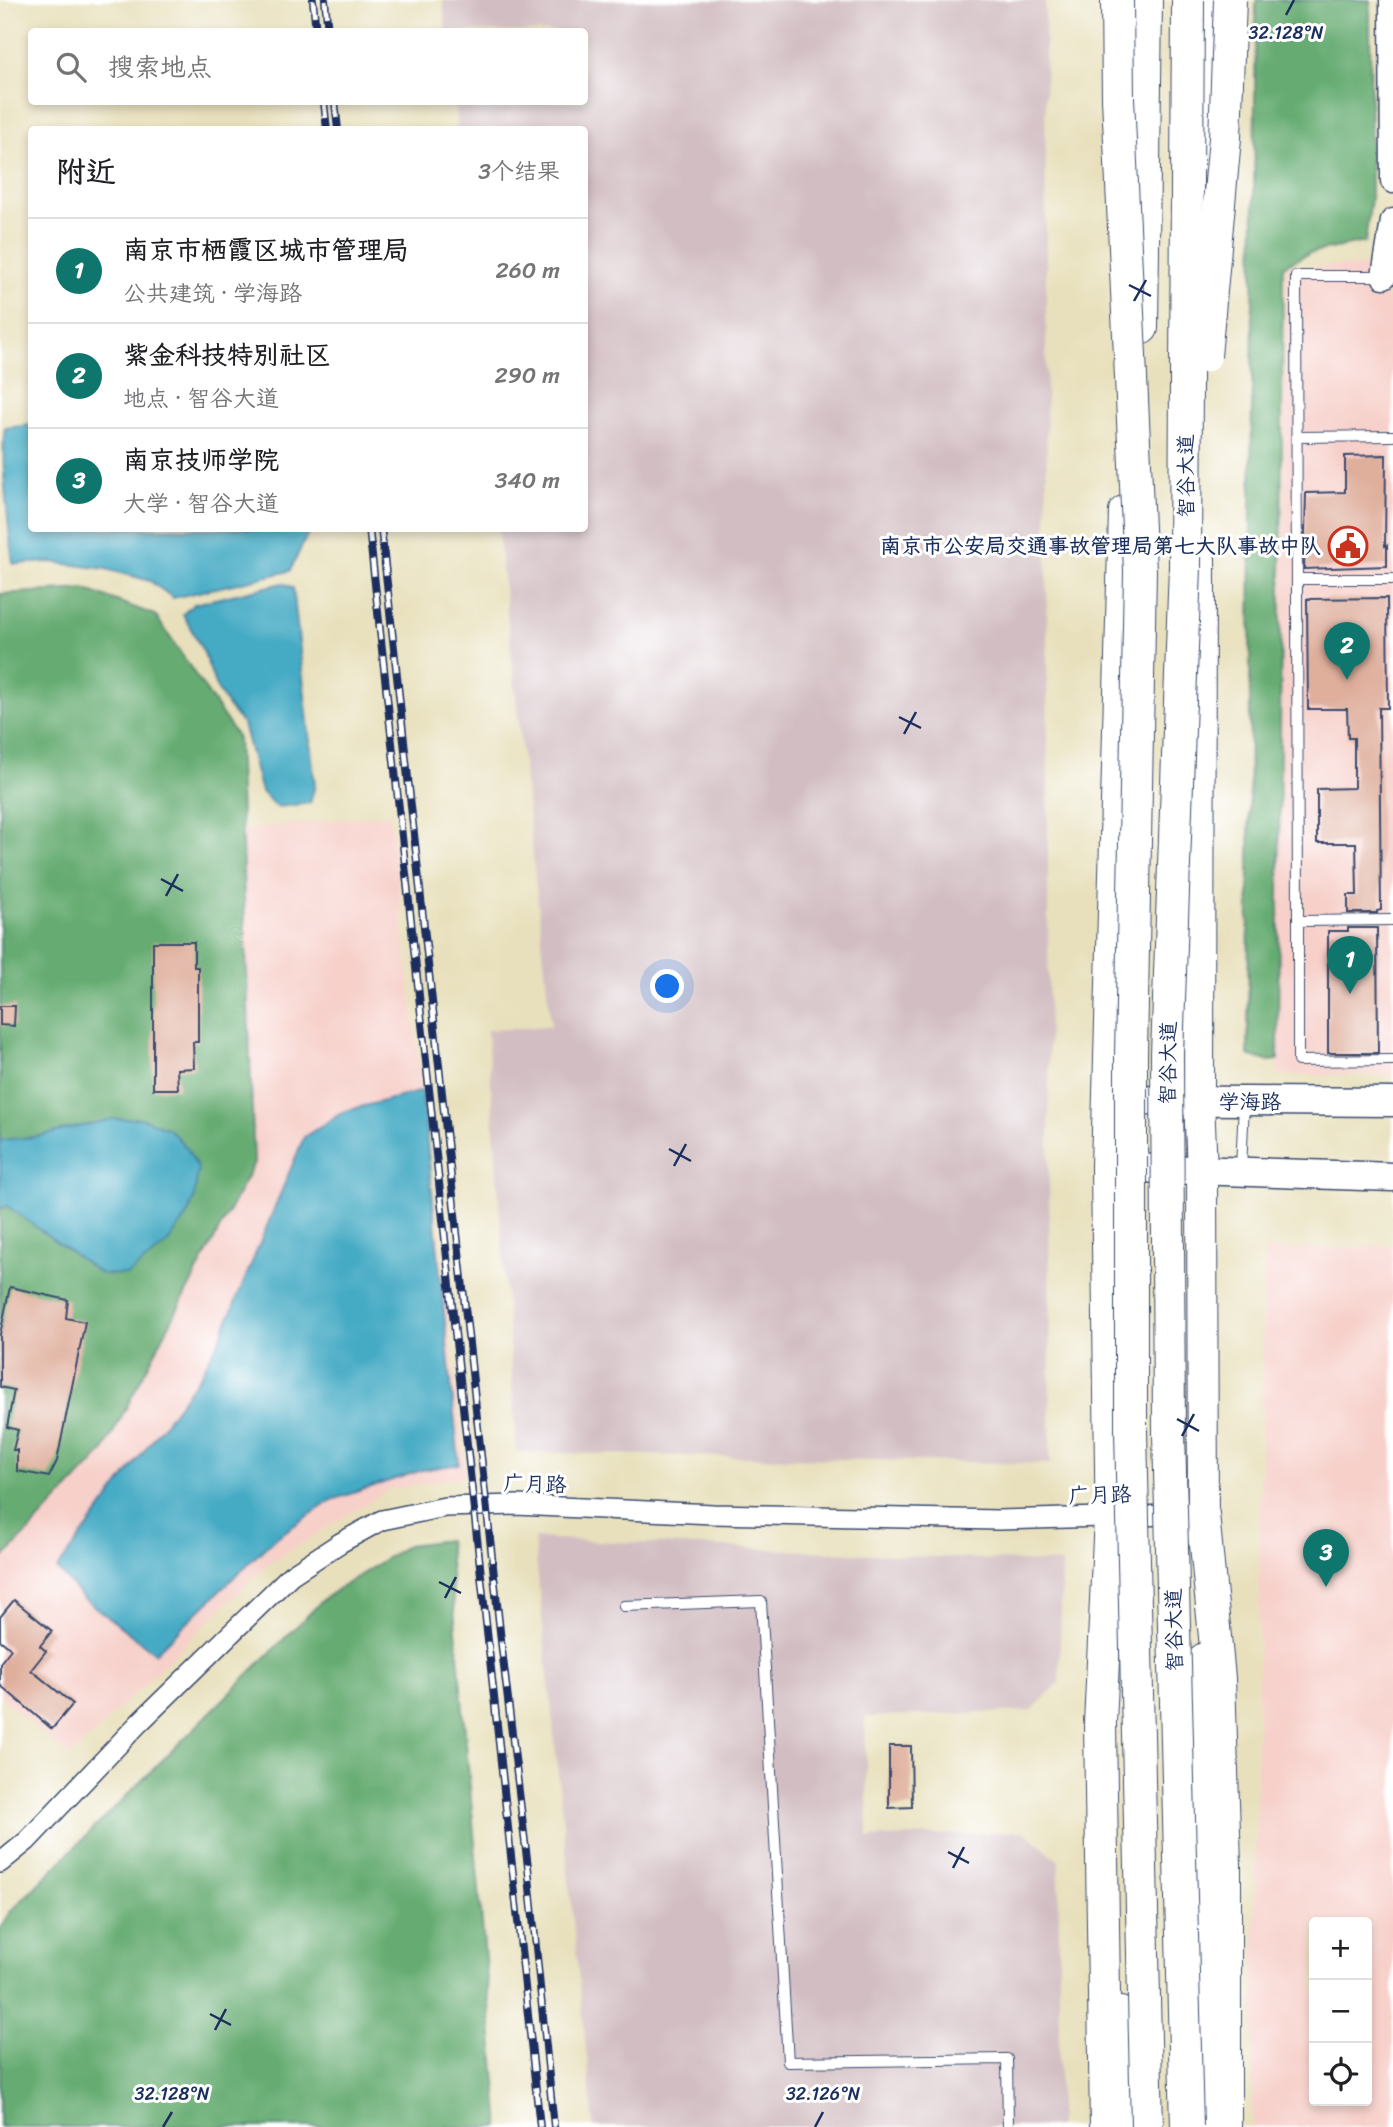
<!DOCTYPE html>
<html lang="zh">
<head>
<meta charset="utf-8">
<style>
	:root { --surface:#fff; --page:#f2f2f2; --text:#202124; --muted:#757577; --line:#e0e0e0; --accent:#0f766e }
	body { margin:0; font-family:Sriracha,"LXGW WenKai TC",sans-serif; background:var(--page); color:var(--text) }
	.controls { position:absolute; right:21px; bottom:21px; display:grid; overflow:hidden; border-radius:7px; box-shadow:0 4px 10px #0003 }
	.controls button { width:63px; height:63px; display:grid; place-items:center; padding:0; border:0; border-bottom:2px solid var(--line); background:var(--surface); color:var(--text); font:35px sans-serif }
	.you { position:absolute; left:668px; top:987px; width:24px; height:24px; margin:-18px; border:5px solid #fff; border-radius:50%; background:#1a73e8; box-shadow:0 0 0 10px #1a73e833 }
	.badge { display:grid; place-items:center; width:46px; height:46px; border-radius:50%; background:var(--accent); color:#fff; font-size:23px; font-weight:700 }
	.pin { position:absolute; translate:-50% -58px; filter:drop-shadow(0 2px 4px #0008) }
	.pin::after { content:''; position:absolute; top:37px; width:24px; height:21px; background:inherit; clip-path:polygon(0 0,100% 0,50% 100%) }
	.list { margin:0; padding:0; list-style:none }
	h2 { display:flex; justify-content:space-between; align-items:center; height:91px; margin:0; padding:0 28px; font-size:30px }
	h2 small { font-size:23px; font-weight:400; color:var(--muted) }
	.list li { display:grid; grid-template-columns:46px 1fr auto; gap:21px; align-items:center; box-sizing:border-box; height:105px; padding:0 28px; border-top:2px solid var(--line) }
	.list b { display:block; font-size:26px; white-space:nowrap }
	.list p { margin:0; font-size:23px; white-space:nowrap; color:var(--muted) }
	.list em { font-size:23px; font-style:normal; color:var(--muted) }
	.icon { flex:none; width:38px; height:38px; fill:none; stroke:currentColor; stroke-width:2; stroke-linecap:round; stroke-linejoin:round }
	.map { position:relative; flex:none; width:1393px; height:2127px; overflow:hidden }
	.search { position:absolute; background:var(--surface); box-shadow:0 4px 10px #0003; left:28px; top:28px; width:560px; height:77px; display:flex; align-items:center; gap:18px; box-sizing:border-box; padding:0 24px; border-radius:7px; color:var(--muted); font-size:26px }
	.panel { position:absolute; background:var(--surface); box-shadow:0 4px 10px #0003; left:28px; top:126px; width:560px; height:406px; border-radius:7px }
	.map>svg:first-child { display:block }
</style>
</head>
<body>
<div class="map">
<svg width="1393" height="2127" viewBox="0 0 1393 2127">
	<rect width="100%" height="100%" fill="#fff"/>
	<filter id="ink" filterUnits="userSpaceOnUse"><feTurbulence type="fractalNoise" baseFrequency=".0143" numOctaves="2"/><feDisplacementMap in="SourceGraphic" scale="14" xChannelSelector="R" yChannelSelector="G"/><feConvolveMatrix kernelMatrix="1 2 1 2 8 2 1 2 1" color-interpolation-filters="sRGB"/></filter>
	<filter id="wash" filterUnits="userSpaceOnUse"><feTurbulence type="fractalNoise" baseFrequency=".00686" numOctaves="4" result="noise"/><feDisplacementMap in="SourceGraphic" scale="28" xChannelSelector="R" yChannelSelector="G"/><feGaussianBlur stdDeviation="1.57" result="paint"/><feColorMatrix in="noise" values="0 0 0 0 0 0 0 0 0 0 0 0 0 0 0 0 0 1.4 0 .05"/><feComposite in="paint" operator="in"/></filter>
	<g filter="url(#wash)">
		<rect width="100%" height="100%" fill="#e8e0bc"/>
		<g fill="#f7d0ca" fill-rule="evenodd">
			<polygon points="1286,266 1370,266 1393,311 1393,1075 1278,1075"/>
			<polygon points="390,814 466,1476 388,1490 265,1566 70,1757 0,1696 0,856"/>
			<path d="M1393 1245V2127H1252L1264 1251ZM1367 1922V2101H1314V1922Z"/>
		</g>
		<g fill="#d2bec2">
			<polygon points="443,0 1045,0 1050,1464 517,1452 487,1030 551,1026 498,529 584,528 584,130 457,129 454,102 584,102 584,32 446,31"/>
			<polygon points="534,1538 1062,1563 1059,1683 1031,1711 865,1717 868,1838 1024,1831 1059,1861 1059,2127 594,2127"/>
		</g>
		<g fill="#66ac72" stroke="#406e68" stroke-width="2">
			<polygon points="1256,0 1370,0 1371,199 1365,242 1309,253 1283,266 1278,1060 1267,1061 1248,1055 1251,499"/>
			<polygon points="84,589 155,615 238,738 254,1163 103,1452 0,1562 0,594"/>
			<polygon points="448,1540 500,2127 0,2127 0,1928 9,1913 326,1597 407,1545"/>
		</g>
		<g fill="#44aac4" stroke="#306c91" stroke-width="2">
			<path d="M31 425 32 528 310 529 290 571 173 598 150 581 106 569 51 562 13 564C9 529 0 459 5 428Z"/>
			<polygon points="283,583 293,588 315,785 310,803 277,807 261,792 243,724 229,708 216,687 204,653 183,614 194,604"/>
			<polygon points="422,1091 459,1464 422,1470 332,1500 274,1539 155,1653 82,1597 57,1569 201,1374 220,1339 304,1137 345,1111"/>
			<polygon points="141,1118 169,1129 187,1148 198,1169 194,1199 186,1218 165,1246 127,1275 101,1274 7,1206 0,1209 0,1140 35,1137 112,1119"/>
		</g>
		<g id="blocks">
			<g fill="#dfaf9c">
				<polygon points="1386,455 1385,546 1387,545 1387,566 1304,569 1306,493 1345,492 1345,456"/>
				<polygon points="1387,598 1388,708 1379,708 1381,910 1377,911 1377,913 1348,913 1348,895 1357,895 1356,843 1317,843 1317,789 1354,788 1354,738 1348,738 1347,709 1308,709 1307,599"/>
				<polygon points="1348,928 1377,928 1378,1053 1328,1053 1328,931 1348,931"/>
				<polygon points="153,942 194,942 194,967 198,967 198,1042 193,1042 194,1068 177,1069 178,1089 153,1089"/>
				<polygon points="0,1006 15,1006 14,1026 0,1025"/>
				<polygon points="10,1287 68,1300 66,1318 85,1322 57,1461 49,1477 17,1471 17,1450 13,1450 18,1430 7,1427 14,1390 0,1387 0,1334"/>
				<polygon points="14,1600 52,1631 40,1646 46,1651 31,1670 73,1704 52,1729 0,1685 0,1663 11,1649 0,1640 0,1617"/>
				<polygon points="889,1746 911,1746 912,1807 889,1808"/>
			</g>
		</g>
	</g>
	<g filter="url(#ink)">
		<use href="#blocks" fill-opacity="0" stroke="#3a4a6c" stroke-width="2"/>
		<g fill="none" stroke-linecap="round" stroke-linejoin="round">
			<defs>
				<g id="service">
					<polyline points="1297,437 1393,436"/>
					<polyline points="1297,579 1393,579"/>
					<polyline points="1393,920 1298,921 1298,1061 1393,1060"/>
					<polyline points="1298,921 1296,276 1384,276"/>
					<polyline points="1241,1169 1244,1103"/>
					<polyline points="624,1606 761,1601 788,2062 1007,2059 1008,2127"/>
				</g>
				<polyline id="minor" points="0,1863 27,1841 139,1723 291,1575 340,1543 382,1520 445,1507 516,1505 713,1514 998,1520 1203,1514"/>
				<g id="tertiary">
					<polyline points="1392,0 1393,181"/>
					<polyline points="1384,276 1393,221"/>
				</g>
				<g id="secondary">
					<polyline points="1109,1100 1393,1102"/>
					<polyline points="1109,1167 1393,1177"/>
				</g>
				<g id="primary">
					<polyline points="1202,247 1207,0"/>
					<polyline points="1200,559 1199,1102 1202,1170 1203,1539"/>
					<polyline points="1111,1543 1106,1167 1124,511"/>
					<polyline points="1204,1658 1207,2127"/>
					<polyline points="1120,2012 1122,2127"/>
				</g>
				<g id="trunk">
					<polyline points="1142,328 1146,0"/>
					<polyline points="1203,1514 1219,1678 1225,1864 1225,2127"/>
					<polyline points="1106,2127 1100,1723 1110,1518"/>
				</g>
			</defs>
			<use href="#service" stroke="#3a4a6c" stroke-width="12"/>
			<use href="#minor" stroke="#3a4a6c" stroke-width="22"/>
			<use href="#tertiary" stroke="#3a4a6c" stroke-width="27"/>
			<use href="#secondary" stroke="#3a4a6c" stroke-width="31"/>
			<use href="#primary" stroke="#3a4a6c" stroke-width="32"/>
			<use href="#trunk" stroke="#3a4a6c" stroke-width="34"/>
			<use href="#service" stroke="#fff" stroke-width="10"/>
			<use href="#minor" stroke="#fff" stroke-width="19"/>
			<use href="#tertiary" stroke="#fff" stroke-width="24"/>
			<use href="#secondary" stroke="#fff" stroke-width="28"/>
			<use href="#primary" stroke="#fff" stroke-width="30"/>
			<use href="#trunk" stroke="#fff" stroke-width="32"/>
			<defs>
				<g id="rail">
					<polyline points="313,0 316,32"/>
					<polyline points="325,0 328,32"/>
					<polyline points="324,102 327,130"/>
					<polyline points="335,102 338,130"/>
					<polyline points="369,528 540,2127"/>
					<polyline points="381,528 502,1650 528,1867 554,2127"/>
				</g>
			</defs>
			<use href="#rail" stroke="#1b2f5e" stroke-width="8"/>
			<use href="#rail" stroke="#fff" stroke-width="5" stroke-dasharray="16" stroke-linecap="butt"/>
			<defs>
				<g id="trunk-bridge">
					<polyline points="1117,0 1118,98 1140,571 1131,1056 1131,1431 1147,2127"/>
					<polyline points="1205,356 1225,138 1230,0"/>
					<polyline points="1187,2127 1169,1433 1167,1054 1185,567 1188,0"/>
				</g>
			</defs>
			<use href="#trunk-bridge" stroke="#3a4a6c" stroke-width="34" stroke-linecap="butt"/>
			<use href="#trunk-bridge" stroke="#fff" stroke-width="32"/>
		</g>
	</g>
	<path fill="none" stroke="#1b2f5e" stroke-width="2.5" d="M1286 15 1294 0M1129 285 1151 296M1134 301 1146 280M899 717 921 728M904 734 916 712M161 879 183 891M166 896 178 874M669 1149 691 1161M674 1166 686 1144M1177 1419 1199 1431M1182 1436 1194 1414M439 1582 461 1593M445 1598 456 1577M948 1852 969 1863M953 1868 964 1847M210 2014 231 2025M215 2030 226 2009M163 2127 172 2112M815 2127 823 2112"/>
	<defs>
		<symbol id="civic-ring" viewBox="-11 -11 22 22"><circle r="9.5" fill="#fff" stroke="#c8321e" stroke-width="1.5"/><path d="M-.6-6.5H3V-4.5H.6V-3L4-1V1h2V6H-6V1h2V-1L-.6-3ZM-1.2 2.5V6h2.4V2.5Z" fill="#c8321e"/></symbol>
	</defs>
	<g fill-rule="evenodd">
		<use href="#civic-ring" x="1326" y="524" width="44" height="44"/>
	</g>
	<g text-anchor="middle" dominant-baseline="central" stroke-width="6" stroke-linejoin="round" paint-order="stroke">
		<g font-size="21" fill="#1b2f5e" stroke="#fff">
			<text transform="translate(1186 476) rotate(-90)">智谷大道</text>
			<text transform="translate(1168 1063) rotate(-89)">智谷大道</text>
			<text x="1250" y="1102">学海路</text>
			<text transform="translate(535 1484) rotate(2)">广月路</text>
			<text transform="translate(1100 1495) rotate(-2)">广月路</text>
			<text transform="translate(1174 1630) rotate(-91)">智谷大道</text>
		</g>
		<g font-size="21" font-weight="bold" fill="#1b2f5e" stroke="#fff" text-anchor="end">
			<text x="1321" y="546">南京市公安局交通事故管理局第七大队事故中队</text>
		</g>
	</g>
	<g font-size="18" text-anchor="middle" fill="#1b2f5e" stroke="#fff" stroke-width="6" stroke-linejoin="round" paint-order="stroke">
		<text x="1286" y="39">32.128°N</text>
		<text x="172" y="2100">32.128°N</text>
		<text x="823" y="2100">32.126°N</text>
	</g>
</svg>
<div class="controls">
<button>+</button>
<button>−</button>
<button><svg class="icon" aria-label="locate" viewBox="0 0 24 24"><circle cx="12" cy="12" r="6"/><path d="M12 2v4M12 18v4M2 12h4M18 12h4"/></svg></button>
</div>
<div class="you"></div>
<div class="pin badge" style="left:1350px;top:994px">1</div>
<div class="pin badge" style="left:1347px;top:680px">2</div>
<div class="pin badge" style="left:1326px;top:1587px">3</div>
<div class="search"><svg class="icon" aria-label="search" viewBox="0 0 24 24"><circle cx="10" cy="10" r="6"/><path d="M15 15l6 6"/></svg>搜索地点</div>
<section class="panel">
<h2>附近<small>3个结果</small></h2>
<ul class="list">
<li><span class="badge">1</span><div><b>南京市栖霞区城市管理局</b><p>公共建筑 · 学海路</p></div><em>260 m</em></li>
<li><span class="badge">2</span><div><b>紫金科技特别社区</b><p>地点 · 智谷大道</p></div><em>290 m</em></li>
<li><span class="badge">3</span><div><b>南京技师学院</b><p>大学 · 智谷大道</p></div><em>340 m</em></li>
</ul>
</section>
</div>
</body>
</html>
